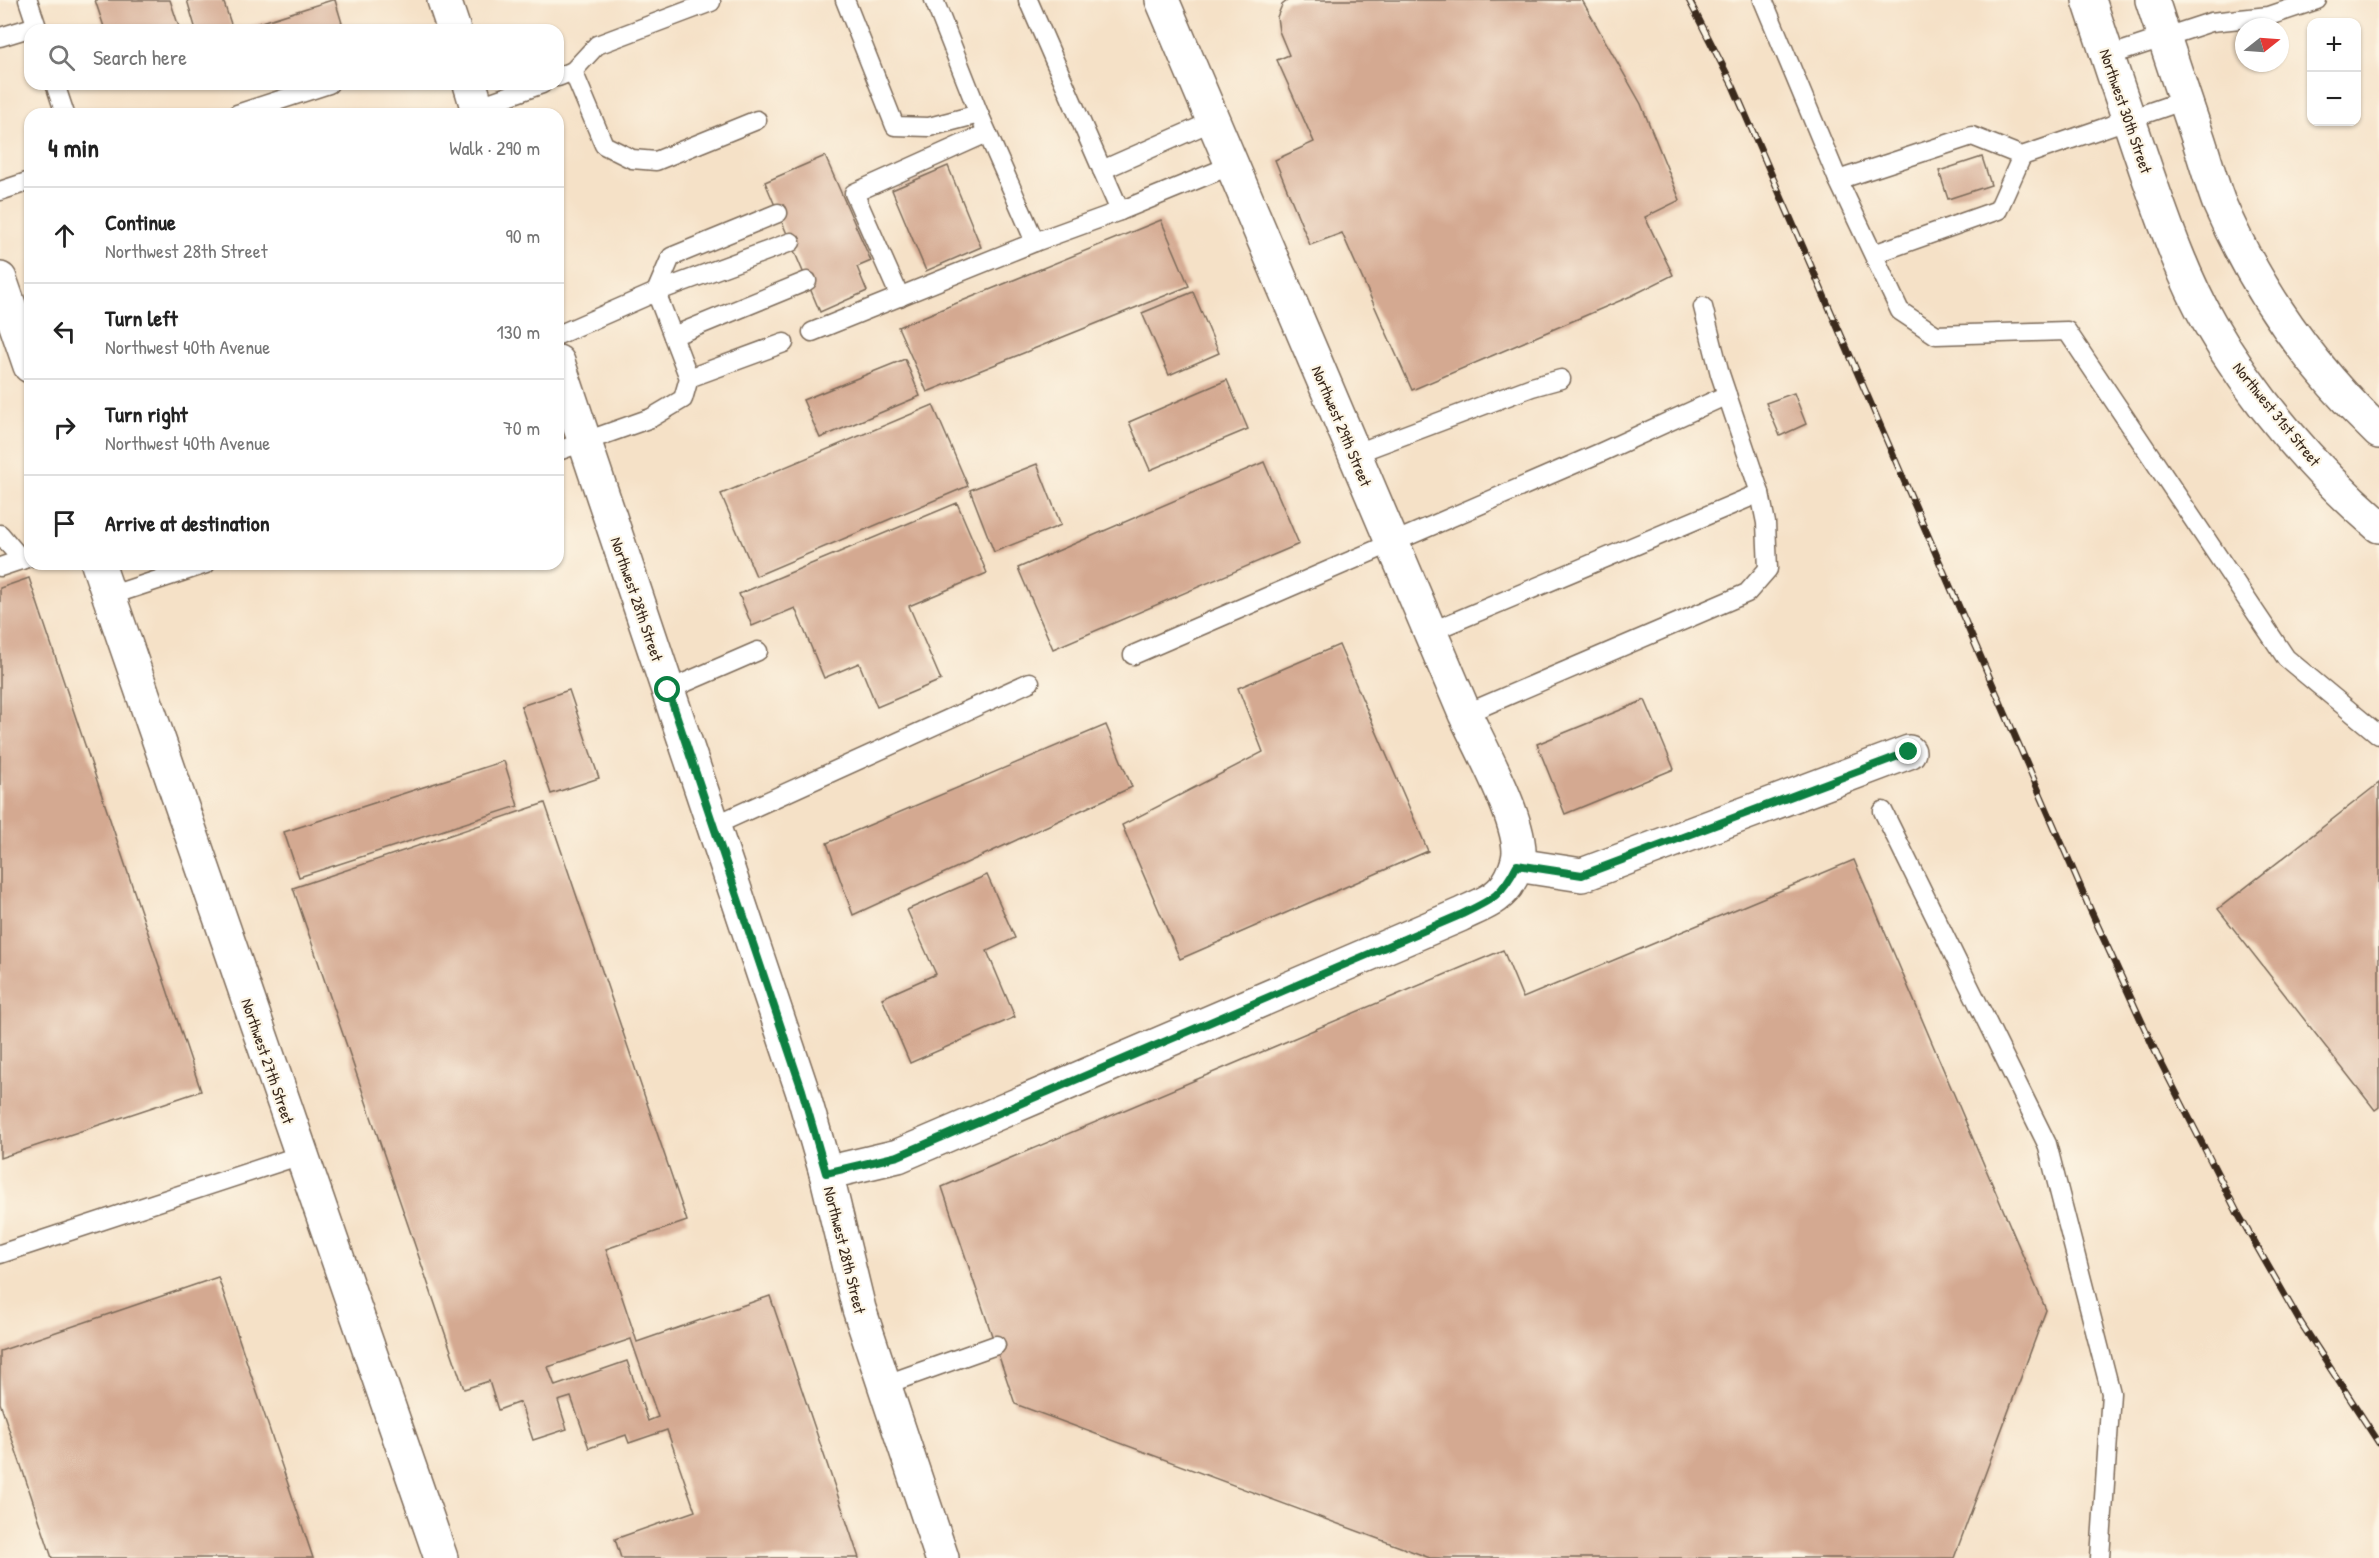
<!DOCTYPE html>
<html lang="en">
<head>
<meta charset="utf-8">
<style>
	:root { --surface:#fff; --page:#f6f6f6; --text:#222; --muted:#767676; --line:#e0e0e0 }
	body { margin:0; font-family:"Patrick Hand",sans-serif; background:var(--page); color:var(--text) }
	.controls { position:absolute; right:18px; top:18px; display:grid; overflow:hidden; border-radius:12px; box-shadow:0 2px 4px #0004 }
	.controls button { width:54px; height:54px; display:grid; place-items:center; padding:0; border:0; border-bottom:2px solid var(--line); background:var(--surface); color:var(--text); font:30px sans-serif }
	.compass { position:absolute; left:2235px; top:18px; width:54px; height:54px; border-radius:50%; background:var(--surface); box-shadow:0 2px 4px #0004; rotate:73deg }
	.stop { position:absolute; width:18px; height:18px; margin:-14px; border:4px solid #0b8043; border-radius:50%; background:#fff }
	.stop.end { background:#0b8043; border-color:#fff; box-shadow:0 2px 6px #0008 }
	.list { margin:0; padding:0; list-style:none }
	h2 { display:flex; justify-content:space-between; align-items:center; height:78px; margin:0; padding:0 24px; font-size:26px }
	h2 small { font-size:20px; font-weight:400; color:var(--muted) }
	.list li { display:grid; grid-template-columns:39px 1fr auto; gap:18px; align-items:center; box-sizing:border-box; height:96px; padding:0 24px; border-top:2px solid var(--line) }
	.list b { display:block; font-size:22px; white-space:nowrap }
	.list p { margin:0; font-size:20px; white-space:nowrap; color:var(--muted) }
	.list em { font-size:20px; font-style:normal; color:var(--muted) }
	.icon { flex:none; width:33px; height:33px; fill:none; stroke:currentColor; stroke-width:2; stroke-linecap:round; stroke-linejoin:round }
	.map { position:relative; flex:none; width:2379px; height:1558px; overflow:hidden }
	.search { position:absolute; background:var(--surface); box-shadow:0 2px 4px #0004; left:24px; top:24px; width:540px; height:66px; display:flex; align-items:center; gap:15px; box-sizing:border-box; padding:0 21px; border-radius:18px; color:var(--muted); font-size:22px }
	.panel { position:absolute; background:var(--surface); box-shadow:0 2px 4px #0004; left:24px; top:108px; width:540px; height:462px; border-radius:18px }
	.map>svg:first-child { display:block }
</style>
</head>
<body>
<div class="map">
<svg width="2379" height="1558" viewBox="0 0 2379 1558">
	<rect width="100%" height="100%" fill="#fcf5e5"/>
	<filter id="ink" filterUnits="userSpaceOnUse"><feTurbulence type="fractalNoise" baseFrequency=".0167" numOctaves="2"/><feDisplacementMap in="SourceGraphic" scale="12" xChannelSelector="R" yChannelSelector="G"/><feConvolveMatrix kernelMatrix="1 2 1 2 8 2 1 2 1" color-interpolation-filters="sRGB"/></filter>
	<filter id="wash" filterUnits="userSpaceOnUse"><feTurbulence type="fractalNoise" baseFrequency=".008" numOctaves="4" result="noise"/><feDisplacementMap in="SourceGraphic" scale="24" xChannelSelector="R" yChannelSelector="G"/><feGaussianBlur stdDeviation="1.35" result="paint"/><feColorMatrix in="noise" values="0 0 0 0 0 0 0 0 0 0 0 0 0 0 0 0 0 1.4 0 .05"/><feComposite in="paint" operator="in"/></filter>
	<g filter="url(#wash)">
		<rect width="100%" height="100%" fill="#f5e1c7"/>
		<g id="blocks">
			<g fill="#d4a991" fill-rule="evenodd">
				<polygon points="95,0 170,0 180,30 105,30"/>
				<polygon points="187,0 223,0 233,30 196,30"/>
				<polygon points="332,0 335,0 344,30 237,30"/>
				<polygon points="1288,0 1582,0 1641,104 1680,200 1645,217 1673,275 1631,296 1412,390 1342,233 1310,245 1275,160 1314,142 1277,60 1289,55 1279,31 1277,17 1282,5"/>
				<polygon points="825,156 871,261 857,267 867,291 820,312 765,182"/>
				<polygon points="1982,157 1991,185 1948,199 1939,171"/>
				<polygon points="948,166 981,247 926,271 892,190"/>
				<polygon points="1161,220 1189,286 927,392 898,327"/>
				<polygon points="1193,292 1219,353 1169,375 1142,313"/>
				<polygon points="905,359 920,396 820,438 803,400"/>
				<polygon points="1227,380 1248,429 1150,470 1129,422"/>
				<polygon points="1794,393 1806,424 1780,436 1766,403"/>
				<polygon points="933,405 968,486 756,576 721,494"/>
				<polygon points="1264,462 1299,544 1053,649 1018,568"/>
				<polygon points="1037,464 1061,525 994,552 970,490"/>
				<polygon points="957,503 987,573 909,606 941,680 877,707 859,663 824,678 795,608 752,626 739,594"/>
				<polygon points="29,578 201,1091 0,1158 0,588"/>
				<polygon points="1339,645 1428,851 1180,959 1122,825 1263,752 1238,688"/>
				<polygon points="569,690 599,778 551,794 521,706"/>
				<polygon points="1645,700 1674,769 1565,814 1537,744"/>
				<polygon points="1106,725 1132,787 853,915 827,843"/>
				<polygon points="504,761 518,806 299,877 284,832"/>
				<polygon points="2379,783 2379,1107 2375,1110 2218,909"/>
				<path d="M545 803 687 1221 606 1249 637 1342 770 1296 859 1558H621L615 1539 695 1511 667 1430 629 1443 626 1435 589 1448 571 1397 558 1401 567 1429 533 1440 520 1402 498 1410 489 1381 464 1389 293 888ZM631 1339 658 1417 648 1421 627 1361 555 1386 548 1367Z"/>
				<polygon points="1854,860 2046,1310 1954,1558 1430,1558 1015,1404 942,1187 1503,950 1523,998"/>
				<polygon points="987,875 1015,938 987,951 1015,1017 910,1063 882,998 936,974 907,910"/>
				<polygon points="218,1277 313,1558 52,1558 0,1403 0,1351"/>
			</g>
		</g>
	</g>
	<g filter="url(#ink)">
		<use href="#blocks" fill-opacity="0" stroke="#7c6a59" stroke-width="1.5"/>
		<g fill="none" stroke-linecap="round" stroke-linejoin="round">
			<defs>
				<g id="service">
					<polyline points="28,0 38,30"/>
					<polyline points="845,0 895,126 929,127 979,114"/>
					<polyline points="934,0 979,114 1035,242"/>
					<polyline points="1028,0 1120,211"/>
					<polyline points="1763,0 1838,180 1900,311 1936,335 2067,331 2286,658 2379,735"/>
					<polyline points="0,37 36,26"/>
					<polyline points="2108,56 2211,22 2269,16 2317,0"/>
					<polyline points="573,71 597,45 711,2"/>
					<polyline points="558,77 573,71 604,145 632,159 656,161 757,120"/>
					<polyline points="55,84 65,114"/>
					<polyline points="477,107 542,84"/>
					<polyline points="237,114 329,84"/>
					<polyline points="1102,170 1213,121"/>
					<polyline points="1838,180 1972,136 2022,156 2185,100"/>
					<polyline points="0,191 30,181"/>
					<polyline points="1874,254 1998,210 2022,156"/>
					<polyline points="900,297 854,193 987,133"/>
					<polyline points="812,332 1035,242 1120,211 1232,165"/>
					<polyline points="558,335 656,292 791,242"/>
					<polyline points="673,336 807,281"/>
					<polyline points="689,378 784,343"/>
					<polyline points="558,451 651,418 683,399 689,378 656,292 671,257 778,213"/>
					<polyline points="1354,454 1532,387 1561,379"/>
					<polyline points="0,534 22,560"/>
					<polyline points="0,567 30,557"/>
					<polyline points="109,596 206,564"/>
					<polyline points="1430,632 1760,493"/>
					<polyline points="1133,655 1602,452 1727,395"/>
					<polyline points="668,690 758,651"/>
					<polyline points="1465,714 1747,593 1768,569 1766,523 1760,493 1720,374 1703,307"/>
					<polyline points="1883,811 2047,1144 2111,1393 2100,1558"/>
					<polyline points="713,826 1030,682"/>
					<polyline points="0,1254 301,1155"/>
					<polyline points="884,1385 996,1345"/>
				</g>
				<g id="minor">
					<polyline points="0,279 30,366"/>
					<polyline points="98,564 441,1558"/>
					<polyline points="1517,865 1582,875 1909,752"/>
					<path d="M826 1173 898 1156 1460 915C1476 907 1496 901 1507 885 1513 876 1519 862 1519 851 1518 815 1481 748 1465 714L1162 0"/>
				</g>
				<g id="tertiary">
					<polyline points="444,0 454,30"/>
					<path d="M2089 0C2108 58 2127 115 2147 173 2165 224 2183 277 2210 324 2252 398 2315 471 2379 526"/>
					<path d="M2152 0C2167 46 2182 92 2198 138 2205 159 2211 182 2219 203 2256 289 2311 367 2379 432"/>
					<polyline points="470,84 479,114"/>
					<polyline points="558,362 802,1090 826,1173 859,1309 942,1558"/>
				</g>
			</defs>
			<use href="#service" stroke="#7c6a59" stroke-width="21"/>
			<use href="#minor" stroke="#7c6a59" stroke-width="36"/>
			<use href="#tertiary" stroke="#7c6a59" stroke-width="36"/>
			<use href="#service" stroke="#fff" stroke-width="18"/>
			<use href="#minor" stroke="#fff" stroke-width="33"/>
			<use href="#tertiary" stroke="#fff" stroke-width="33"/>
			<defs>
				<polyline id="rail" points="1689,0 1733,86 2090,909 2157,1055 2237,1212 2299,1320 2379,1443"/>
			</defs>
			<use href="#rail" stroke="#3b2a1e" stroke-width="7"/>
			<use href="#rail" stroke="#fcf5e5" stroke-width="4.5" stroke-dasharray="14" stroke-linecap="butt"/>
		</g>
	</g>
	<g fill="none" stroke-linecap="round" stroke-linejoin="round" filter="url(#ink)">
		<path stroke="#0b8043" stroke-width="8" d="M668 690 802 1090 826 1173 898 1156 1460 915C1491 900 1501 897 1517 865L1582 875 1909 752"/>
	</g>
	<g text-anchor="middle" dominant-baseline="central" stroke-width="4.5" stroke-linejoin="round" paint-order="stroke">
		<g font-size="16" fill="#3b2a1e" stroke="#fcf5e5">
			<text transform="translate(2126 111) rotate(71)">Northwest 30th Street</text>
			<text transform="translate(2277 414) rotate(51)">Northwest 31st Street</text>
			<text transform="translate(1342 426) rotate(67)">Northwest 29th Street</text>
			<text transform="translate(637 599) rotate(71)">Northwest 28th Street</text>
			<text transform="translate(268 1061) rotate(71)">Northwest 27th Street</text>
			<text transform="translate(845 1250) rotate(76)">Northwest 28th Street</text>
		</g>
	</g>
</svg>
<div class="controls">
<button>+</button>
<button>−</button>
</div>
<svg class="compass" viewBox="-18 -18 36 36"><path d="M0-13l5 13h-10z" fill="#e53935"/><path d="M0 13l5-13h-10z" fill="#767676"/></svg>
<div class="stop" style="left:668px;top:690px"></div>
<div class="stop end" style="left:1909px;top:752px"></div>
<div class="search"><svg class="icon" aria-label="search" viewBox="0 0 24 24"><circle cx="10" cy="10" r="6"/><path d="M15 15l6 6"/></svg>Search here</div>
<section class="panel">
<h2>4 min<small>Walk · 290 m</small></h2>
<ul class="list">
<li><svg class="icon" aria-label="ahead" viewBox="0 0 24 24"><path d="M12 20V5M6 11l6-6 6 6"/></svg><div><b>Continue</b><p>Northwest 28th Street</p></div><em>90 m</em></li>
<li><svg class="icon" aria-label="left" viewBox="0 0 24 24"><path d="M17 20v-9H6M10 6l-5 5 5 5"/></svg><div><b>Turn left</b><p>Northwest 40th Avenue</p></div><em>130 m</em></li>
<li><svg class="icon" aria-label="right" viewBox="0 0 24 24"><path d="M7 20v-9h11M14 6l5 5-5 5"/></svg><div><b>Turn right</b><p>Northwest 40th Avenue</p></div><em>70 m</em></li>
<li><svg class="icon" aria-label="arrive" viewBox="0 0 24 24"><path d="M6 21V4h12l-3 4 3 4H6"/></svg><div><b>Arrive at destination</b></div></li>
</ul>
</section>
</div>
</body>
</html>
